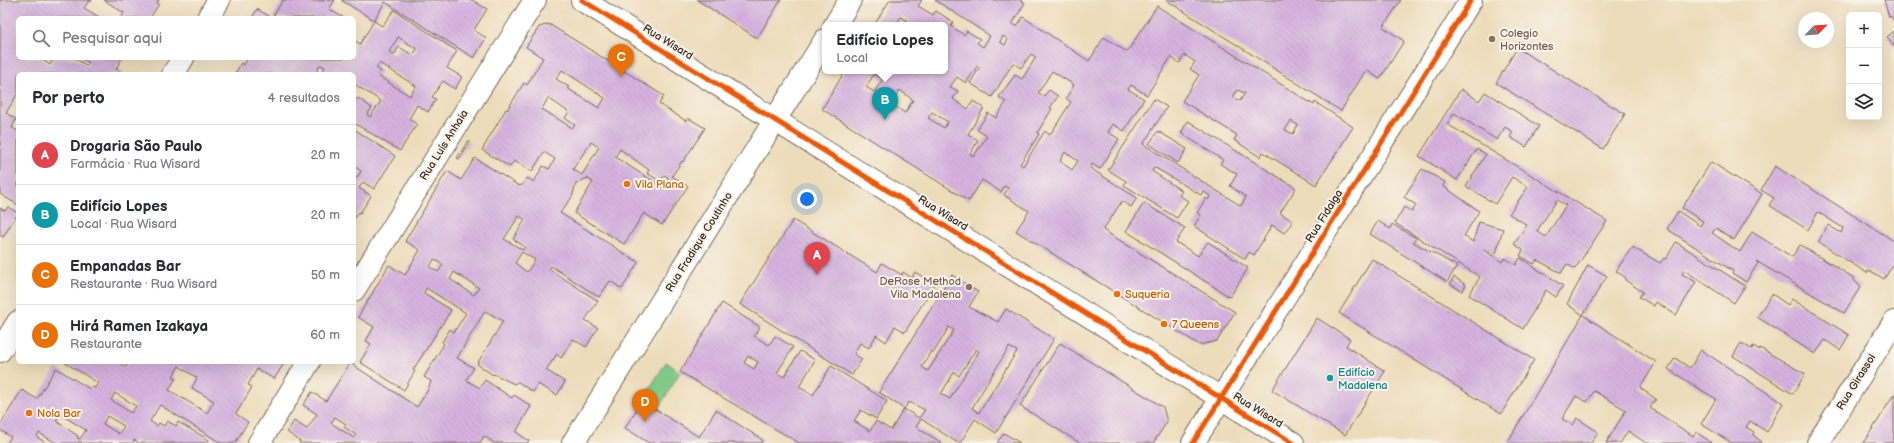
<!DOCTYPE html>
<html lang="pt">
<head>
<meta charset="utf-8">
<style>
	:root { --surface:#fff; --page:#f7f7f7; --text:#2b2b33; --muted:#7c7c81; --line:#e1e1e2; --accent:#d1495b }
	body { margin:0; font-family:"Balsamiq Sans",sans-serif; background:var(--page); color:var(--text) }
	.controls { position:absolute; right:12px; top:12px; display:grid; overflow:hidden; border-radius:6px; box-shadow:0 4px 16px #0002 }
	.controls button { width:36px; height:36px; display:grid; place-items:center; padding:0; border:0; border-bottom:1px solid var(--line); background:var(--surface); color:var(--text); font:20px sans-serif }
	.compass { position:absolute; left:1798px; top:12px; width:36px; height:36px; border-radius:50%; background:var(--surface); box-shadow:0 4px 16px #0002; rotate:65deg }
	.you { position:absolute; left:807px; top:199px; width:14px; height:14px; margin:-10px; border:3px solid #fff; border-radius:50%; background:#1a73e8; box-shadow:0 0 0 6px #1a73e833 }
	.badge { display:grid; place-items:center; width:26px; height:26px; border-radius:50%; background:var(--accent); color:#fff; font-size:13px; font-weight:700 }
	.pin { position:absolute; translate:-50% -33px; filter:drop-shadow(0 1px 2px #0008) }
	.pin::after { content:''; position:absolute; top:21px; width:14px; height:12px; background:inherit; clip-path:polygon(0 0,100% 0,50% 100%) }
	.popup { position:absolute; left:822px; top:22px; width:126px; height:52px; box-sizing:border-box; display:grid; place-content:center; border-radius:6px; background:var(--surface); filter:drop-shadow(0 1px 3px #0005); font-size:13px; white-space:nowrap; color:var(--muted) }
	.popup b { font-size:15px; color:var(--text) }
	.popup::after { content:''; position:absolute; left:50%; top:100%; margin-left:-8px; border:8px solid transparent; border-top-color:var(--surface) }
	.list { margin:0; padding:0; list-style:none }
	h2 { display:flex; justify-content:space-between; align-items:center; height:52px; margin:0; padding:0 16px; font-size:17px }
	h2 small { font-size:13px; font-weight:400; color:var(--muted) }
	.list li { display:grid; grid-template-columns:26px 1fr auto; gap:12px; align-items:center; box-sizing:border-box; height:60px; padding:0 16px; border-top:1px solid var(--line) }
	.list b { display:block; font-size:15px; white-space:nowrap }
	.list p { margin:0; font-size:13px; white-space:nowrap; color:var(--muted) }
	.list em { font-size:13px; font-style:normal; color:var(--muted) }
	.icon { flex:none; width:22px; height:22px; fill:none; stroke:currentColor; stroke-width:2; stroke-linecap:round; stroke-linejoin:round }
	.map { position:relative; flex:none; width:1894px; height:443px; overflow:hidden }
	.search { position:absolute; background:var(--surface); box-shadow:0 4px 16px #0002; left:16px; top:16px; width:340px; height:44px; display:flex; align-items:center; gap:10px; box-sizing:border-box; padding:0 14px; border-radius:6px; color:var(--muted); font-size:15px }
	.panel { position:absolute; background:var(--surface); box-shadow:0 4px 16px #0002; left:16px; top:72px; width:340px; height:292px; border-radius:6px }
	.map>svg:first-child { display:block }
</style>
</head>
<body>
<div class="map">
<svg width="1894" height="443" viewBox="0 0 1894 443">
	<defs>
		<pattern id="building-back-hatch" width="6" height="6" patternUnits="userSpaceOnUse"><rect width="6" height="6" fill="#d7b3e0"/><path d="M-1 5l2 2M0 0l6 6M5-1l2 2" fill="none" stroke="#b99ac0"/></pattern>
	</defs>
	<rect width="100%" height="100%" fill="#f7f3e8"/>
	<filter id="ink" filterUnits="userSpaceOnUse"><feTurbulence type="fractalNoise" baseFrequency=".025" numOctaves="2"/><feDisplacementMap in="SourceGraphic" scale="8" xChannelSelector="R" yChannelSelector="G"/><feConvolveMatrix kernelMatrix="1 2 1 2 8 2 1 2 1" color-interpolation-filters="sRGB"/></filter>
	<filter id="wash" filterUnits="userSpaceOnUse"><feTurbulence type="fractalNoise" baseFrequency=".012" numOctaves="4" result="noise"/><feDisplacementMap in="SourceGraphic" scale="16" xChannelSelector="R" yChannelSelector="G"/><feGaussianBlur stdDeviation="0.9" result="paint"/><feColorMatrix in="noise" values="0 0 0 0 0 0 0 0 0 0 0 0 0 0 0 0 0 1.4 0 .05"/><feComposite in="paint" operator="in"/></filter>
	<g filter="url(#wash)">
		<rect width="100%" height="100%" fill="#eddcba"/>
		<polygon fill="#80ca88" stroke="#5e7a53" points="666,362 680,372 657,411 642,401"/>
		<g id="blocks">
			<g fill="url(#building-back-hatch)" fill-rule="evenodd">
				<polygon points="0,0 92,0 91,2 89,1 84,8 101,18 18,18 18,58 40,58 50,65 54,58 75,58 87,66 89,63 81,58 122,58 116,69 125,74 26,74 22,72 21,74 18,74 18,93 6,113 16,119 12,128 18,131 18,205 0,194"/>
				<polygon points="104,0 159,0 157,3 159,4 150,18 121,18 124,13"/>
				<polygon points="283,0 317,1 335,0 329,9 344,18 272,18"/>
				<polygon points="341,0 472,0 487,9 474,30 486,38 474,58 385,2 374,20"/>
				<polygon points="697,0 781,0 757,38"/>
				<path d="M890 0H922L918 6 933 15 936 11 953 22 951 26 964 35 967 31 980 39 977 43 983 47 990 36 935 0H1020L1025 3 1012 24 1017 26 1023 17 1089 61 1104 37 1127 52 1157 6 1314 105 1315 102 1353 127 1316 185 1263 152 1260 157 1234 140 1237 135 1182 101 1199 75 1190 69 1195 62 1185 55 1179 63 1171 57 1147 95 1131 85 1128 89 1144 99 1124 131 1113 124 1108 132 1119 139 1100 169 1092 164 1090 168 1137 198 1131 207 1122 201 1103 230 1235 312 1217 341 1200 345 1016 231 1029 211 1004 195 1008 188 1004 186 1001 192 982 180 969 201 822 109 845 71H945V25H914L901 17 896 25H874ZM1003 36 1008 40 1005 45 1000 42ZM1031 54 1036 57 1022 79 1015 75 999 97 1006 102 996 118 988 113 977 130 987 136 974 156 970 154 978 140 968 134 984 108 973 101 968 109 953 99 958 91 950 87 957 77 966 83 978 65 980 67 970 83 992 97 1013 63 1021 68ZM1052 71 1074 85 1066 98 1071 102 1050 135 1045 131 1023 166 1020 164 1039 134 1037 133 1052 109 1050 108 1058 96 1049 90 1044 96 1038 93ZM874 74 883 79 874 92 866 87ZM900 90 913 100 905 113 891 104ZM1237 90 1245 93 1240 101 1233 97ZM932 112 948 122 944 128 928 118ZM1291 121 1298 125 1293 134 1285 130ZM1065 152 1078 161 1072 170 1060 161Z"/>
				<polygon points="1166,0 1401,0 1383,27 1404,41 1380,79 1366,70 1341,111"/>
				<polygon points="1884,0 1894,0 1894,21 1891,16 1889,17"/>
				<polygon points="257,9 272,18 252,18"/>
				<path d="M394 10 457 51 447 68 462 77 455 89 443 81 432 97 436 99 428 112 417 105 409 119 417 124 400 151 354 123V99L356 100 358 98 372 108 367 115 370 117 381 101 354 84V74H321L325 67 320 65 315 74H235L241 63 244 65 248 58H354V40L360 44 374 21 382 26ZM398 37 417 49 413 55 399 47 394 55 389 52ZM379 63 416 86 410 96 378 76 381 71 376 68Z"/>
				<path d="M549 24 664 96 659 104 686 121 688 118 705 128 683 162 682 161 672 176 688 186 662 225 644 213 624 244 574 213 593 182 587 178 576 184 572 197 560 213 638 262 622 289 610 281 599 297 551 266 549 269 598 301 585 320 598 328 586 347 573 339 561 358 557 354 546 370 565 382 557 395 538 384 533 392 518 382 514 384 494 374 493 375 477 364 503 321 485 311 457 358 474 368 466 380 480 388 485 380 512 398 514 395 531 406 516 432 529 441 527 443H494L484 436 480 443H299L300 441 287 432 294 421 307 429 317 414 303 405 312 392 326 401 350 363 417 407 428 390 431 381 424 377 444 344 442 342 450 329 454 332 466 313 426 288 424 293 451 310 413 370 415 371 404 390 360 362 371 344 366 341 374 327 358 317 389 265 405 275 420 250 405 241 447 171 461 180 475 158 519 186 522 185 527 178 534 182 543 166 549 169 555 159 544 152 532 171 514 161 510 167 482 150 506 109 507 110 524 83 527 85 543 58 526 47 539 27ZM562 70 605 98 599 108 567 88 569 87 556 79ZM548 98 569 112 565 118 575 125 572 128 542 109ZM591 142 599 147 582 175 573 169ZM620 149 649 170 647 173 660 181 665 175 668 177 662 187 615 157ZM519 216 525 220 513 239 525 247 523 250 504 239ZM522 252 535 260 527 272 515 263ZM434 259 443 265 438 272 430 267ZM454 272 479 288 474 295 450 279ZM335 417 346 424 344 427 356 435 354 438 331 423Z"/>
				<polygon points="1894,31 1894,47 1887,37"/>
				<polygon points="1517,48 1625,114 1603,149 1496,83"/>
				<path d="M1461 89 1479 101 1485 92 1539 126 1526 147 1510 137 1513 132 1505 127 1497 140 1454 113 1447 124 1607 221 1575 269 1567 264 1561 273 1537 260 1534 264 1520 256 1523 250 1514 244 1527 225 1509 214 1528 187 1512 177 1495 204 1466 186 1486 154 1477 149 1457 180 1419 156ZM1557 200 1566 205 1546 237 1537 231Z"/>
				<polygon points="1154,99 1167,107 1143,144 1241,206 1246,197 1230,186 1237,174 1220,164 1223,160 1181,133 1188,121 1296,188 1280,213 1293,221 1284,233 1272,225 1254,255 1249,252 1245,259 1194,226 1201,215 1197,213 1206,198 1208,200 1210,196 1203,191 1201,195 1154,167 1152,171 1182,191 1179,195 1188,201 1177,218 1124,185 1126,181 1108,170"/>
				<polygon points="354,129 395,156 374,189 363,182 359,188 371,196 360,213 359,212 354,219 354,176 357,178 361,171 354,166"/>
				<polygon points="1158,131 1187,149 1178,163 1149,144"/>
				<polygon points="468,141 470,142 459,159 457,158"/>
				<polygon points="1711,162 1762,194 1734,240 1716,228 1712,233 1740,252 1752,232 1792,257 1800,245 1854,278 1853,280 1861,286 1844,313 1756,261 1758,263 1746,282 1732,273 1733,271 1667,229 1678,211 1700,226 1703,221 1682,208"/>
				<polygon points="1775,166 1894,241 1894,263 1884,279 1869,270 1867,273 1818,242 1828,225 1841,233 1843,228 1818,212 1808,230 1769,205 1774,198 1761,190"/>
				<polygon points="1422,169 1445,182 1443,186 1479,211 1464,236 1473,242 1479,222 1503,229 1496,253 1483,249 1502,262 1505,258 1516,265 1520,258 1563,286 1556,297 1546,290 1523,329 1469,295 1480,277 1395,223 1404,207 1412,212 1416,205 1404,197"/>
				<polygon points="1144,203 1185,228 1176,242 1198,256 1208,242 1248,268 1230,297 1126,231"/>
				<polygon points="8,207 18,213 3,237 0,235 0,208 5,211"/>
				<polygon points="793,220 877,272 882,263 902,275 903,272 912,278 915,272 935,284 905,332 895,326 886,342 876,335 869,348 860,343 854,354 862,359 852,375 740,304"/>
				<polygon points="1378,221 1390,229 1392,224 1416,238 1413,242 1457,266 1447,282 1370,234"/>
				<polygon points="1676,242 1745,286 1734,303 1684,270 1682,274 1696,282 1676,315 1656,302 1654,306 1639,297 1643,292 1625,280 1626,278 1616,271 1632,247 1660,263 1664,258 1666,259"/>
				<polygon points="1372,259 1534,360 1501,414 1339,313"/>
				<polygon points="1588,265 1607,276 1583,315 1567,304"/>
				<path d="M952 275 978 292 969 307 998 322 1006 309 1054 339 996 433 975 419 960 443H958L921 419 916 427 942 443H799L680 372 722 303 760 327 754 336 769 345 775 336 793 347 777 373 784 377 800 351 815 360 799 387 813 395 831 366 887 401 876 419 861 410 854 421 870 431 876 421 891 430 904 409 919 418 925 410 909 402 904 409 879 392ZM949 327 954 330 928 371 922 367 931 351 934 352ZM1009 347 1017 351 979 413 972 408ZM976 349 979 351 950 399 941 394 954 372 959 376ZM748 356 758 362 754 369 744 363Z"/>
				<polygon points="1454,277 1466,285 1462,291 1450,284"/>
				<polygon points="1772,294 1788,305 1792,299 1849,335 1840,350 1825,340 1815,354 1757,317"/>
				<polygon points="1583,315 1656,362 1640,388 1656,399 1650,408 1693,436 1696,432 1712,443 1646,443 1628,431 1620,443 1606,443 1626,410 1594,391 1587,402 1576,396 1562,419 1573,425 1577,418 1598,432 1591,443 1507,443"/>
				<polygon points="1317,318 1350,339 1346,346 1385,371 1345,435 1272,390"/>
				<polygon points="1060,343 1163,407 1167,422 1153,443 1080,443 1020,406"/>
				<polygon points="1741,343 1752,349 1753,346 1760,350 1760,348 1805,374 1793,394 1733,356"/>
				<polygon points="1701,350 1783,403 1767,432 1750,421 1746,427 1754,432 1753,435 1762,442 1761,443 1732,443 1701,424 1716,399 1668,369 1675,358 1690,368"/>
				<path d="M64 362H118L126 367 129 362H285L274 379 257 369 248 385 252 387 236 414 248 422 235 443H221L160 405 150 421 157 426 159 423 164 426 167 421 176 426 178 422 209 440 207 443H139L134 440 133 443H82L80 441 78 443H56L39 433 37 437 46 443H7L11 437 0 430V425L13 404 22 390 37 399 56 368 90 389 92 387 95 388 98 383ZM179 366 197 378 192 388 214 401 207 413 169 390 176 378 173 376ZM115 393 136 406 131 413 111 400ZM60 414 86 430 80 439 77 438 78 436 56 421ZM107 416 124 426 119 434 103 424Z"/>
				<polygon points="1894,394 1894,443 1863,443 1879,419"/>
				<polygon points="642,401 699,437 716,410 763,440 761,443 649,443 625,428"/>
				<polygon points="1004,433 1020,443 997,443"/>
			</g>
		</g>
	</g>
	<g filter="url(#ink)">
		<use href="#blocks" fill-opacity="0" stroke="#796855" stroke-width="1"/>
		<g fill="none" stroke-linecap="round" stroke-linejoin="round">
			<defs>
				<g id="street">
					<polyline points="582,0 1293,443"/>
					<polyline points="208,18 219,0"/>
					<polyline points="835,25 850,0"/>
					<polyline points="173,74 183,58"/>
					<polyline points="354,290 535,0"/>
					<polyline points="0,351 18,322"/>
					<polyline points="259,443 309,362"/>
					<polyline points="573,443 825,40"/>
					<polyline points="1193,443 1471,0"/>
					<polyline points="1818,443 1894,322"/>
				</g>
			</defs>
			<use href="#street" stroke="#796855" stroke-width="24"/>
			<use href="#street" stroke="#fff" stroke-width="22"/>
			<defs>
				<g id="cycleway">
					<polyline points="582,0 1293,443"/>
					<polyline points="1193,443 1471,0"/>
				</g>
			</defs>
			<use href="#cycleway" stroke="#f7f3e8" stroke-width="8"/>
			<use href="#cycleway" stroke="#e8590c" stroke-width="5"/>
		</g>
	</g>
	<g fill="#8d6e63" stroke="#f7f3e8" stroke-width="1.5">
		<circle cx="1492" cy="39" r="4"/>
		<circle cx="969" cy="287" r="4"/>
	</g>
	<g fill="#e8710a" stroke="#f7f3e8" stroke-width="1.5">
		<circle cx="627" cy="184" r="4"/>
		<circle cx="1117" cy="294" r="4"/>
		<circle cx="1164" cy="324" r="4"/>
		<circle cx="29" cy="413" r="4"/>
	</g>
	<circle fill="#0f9aa8" stroke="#f7f3e8" stroke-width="1.5" cx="1330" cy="378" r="4"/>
	<g text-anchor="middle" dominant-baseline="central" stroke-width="4" stroke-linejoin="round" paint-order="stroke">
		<g font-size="11" fill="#785e54" stroke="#f7f3e8" text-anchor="start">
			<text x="1500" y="33">Colegio<tspan x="1500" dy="13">Horizontes</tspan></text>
			<text x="961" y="281" text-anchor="end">DeRose Method<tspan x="961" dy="13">Vila Madalena</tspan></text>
		</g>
		<g font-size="11" fill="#3b2a1e" stroke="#f7f3e8">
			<text transform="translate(668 42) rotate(32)">Rua Wisard</text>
			<text transform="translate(444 145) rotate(-58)">Rua Luís Anhaia</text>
			<text transform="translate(943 213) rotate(32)">Rua Wisard</text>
			<text transform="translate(1324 216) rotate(-58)">Rua Fidalga</text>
			<text transform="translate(699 242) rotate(-58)">Rua Fradique Coutinho</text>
			<text transform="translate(1856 382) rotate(-58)">Rua Girassol</text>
			<text transform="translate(1258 410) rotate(32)">Rua Wisard</text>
		</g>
		<g font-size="11" fill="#c56008" stroke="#f7f3e8" text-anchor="start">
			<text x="635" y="184">Vila Plana</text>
			<text x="1125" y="294">Suqueria</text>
			<text x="1172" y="324">7 Queens</text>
			<text x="37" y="413">Nola Bar</text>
		</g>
		<g font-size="11" fill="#0d838f" stroke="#f7f3e8" text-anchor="start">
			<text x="1338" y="372">Edifício<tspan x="1338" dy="13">Madalena</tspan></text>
		</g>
	</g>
</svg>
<div class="controls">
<button>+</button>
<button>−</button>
<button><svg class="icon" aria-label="layers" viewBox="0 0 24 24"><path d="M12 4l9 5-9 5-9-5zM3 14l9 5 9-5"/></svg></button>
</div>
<svg class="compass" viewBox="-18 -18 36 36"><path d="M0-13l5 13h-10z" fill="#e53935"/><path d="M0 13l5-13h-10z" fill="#7c7c81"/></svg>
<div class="you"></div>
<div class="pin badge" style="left:817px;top:275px;background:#e0444e">A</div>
<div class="pin badge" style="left:885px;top:120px;background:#0f9aa8">B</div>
<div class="popup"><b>Edifício Lopes</b>Local</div>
<div class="pin badge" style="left:621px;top:77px;background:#e8710a">C</div>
<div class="pin badge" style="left:645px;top:422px;background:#e8710a">D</div>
<div class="search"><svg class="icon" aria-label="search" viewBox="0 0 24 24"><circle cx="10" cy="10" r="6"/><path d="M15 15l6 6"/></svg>Pesquisar aqui</div>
<section class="panel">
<h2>Por perto<small>4 resultados</small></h2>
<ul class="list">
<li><span class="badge" style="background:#e0444e">A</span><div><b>Drogaria São Paulo</b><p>Farmácia · Rua Wisard</p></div><em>20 m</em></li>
<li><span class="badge" style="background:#0f9aa8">B</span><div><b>Edifício Lopes</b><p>Local · Rua Wisard</p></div><em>20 m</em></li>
<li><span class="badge" style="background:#e8710a">C</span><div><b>Empanadas Bar</b><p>Restaurante · Rua Wisard</p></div><em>50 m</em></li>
<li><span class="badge" style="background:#e8710a">D</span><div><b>Hirá Ramen Izakaya</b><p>Restaurante</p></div><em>60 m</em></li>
</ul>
</section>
</div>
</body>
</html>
